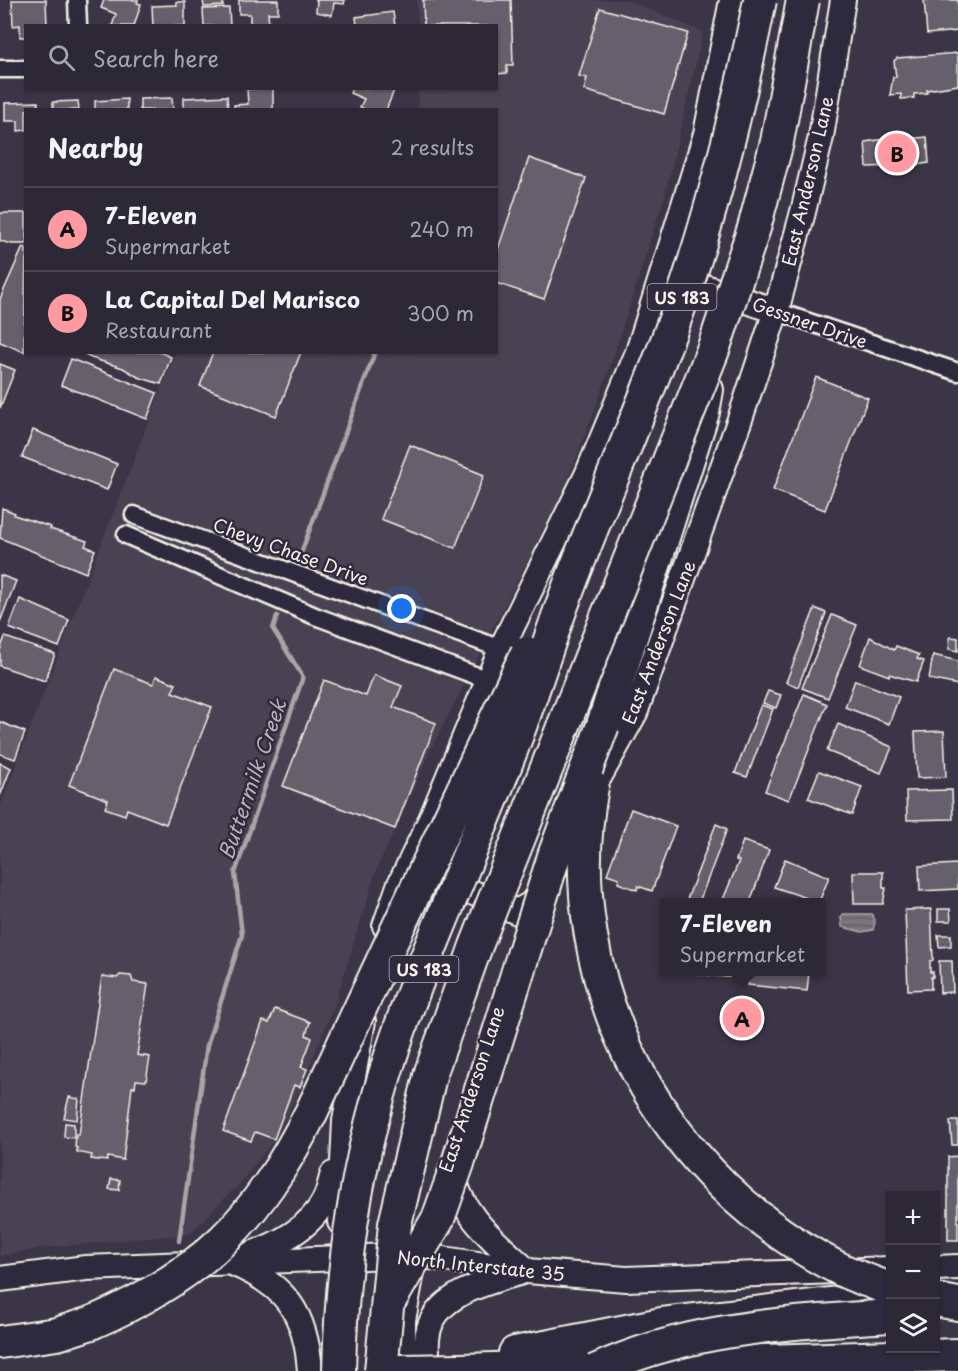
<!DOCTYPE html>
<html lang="en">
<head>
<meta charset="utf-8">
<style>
	:root { --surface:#2c2835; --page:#34303d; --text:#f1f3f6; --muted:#a6a6ad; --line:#484450; --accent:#ff9aa2 }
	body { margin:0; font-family:"Playpen Sans",sans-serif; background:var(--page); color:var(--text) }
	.controls { position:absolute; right:18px; bottom:18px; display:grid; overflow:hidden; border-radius:0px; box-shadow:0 2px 4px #0004 }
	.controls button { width:54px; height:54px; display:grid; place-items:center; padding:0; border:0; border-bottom:2px solid var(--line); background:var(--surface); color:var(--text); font:30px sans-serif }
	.you { position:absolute; left:402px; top:609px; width:21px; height:21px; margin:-15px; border:4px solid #fff; border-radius:50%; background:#1a73e8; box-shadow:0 0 0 9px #1a73e833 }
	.badge { display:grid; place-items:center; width:39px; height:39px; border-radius:50%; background:var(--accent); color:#111; font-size:20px; font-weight:700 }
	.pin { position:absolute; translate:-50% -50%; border:3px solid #fff; box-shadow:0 2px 6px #0006 }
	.popup { position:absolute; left:660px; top:898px; width:165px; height:78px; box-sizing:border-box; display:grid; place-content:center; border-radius:0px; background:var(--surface); filter:drop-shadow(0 2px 4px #0005); font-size:20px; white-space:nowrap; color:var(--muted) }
	.popup b { font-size:22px; color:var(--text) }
	.popup::after { content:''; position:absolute; left:50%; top:100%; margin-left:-12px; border:12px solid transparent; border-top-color:var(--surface) }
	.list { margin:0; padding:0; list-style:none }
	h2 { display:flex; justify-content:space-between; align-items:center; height:78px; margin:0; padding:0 24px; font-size:26px }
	h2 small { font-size:20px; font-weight:400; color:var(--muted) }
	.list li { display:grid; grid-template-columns:39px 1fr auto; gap:18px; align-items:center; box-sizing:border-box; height:84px; padding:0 24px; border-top:2px solid var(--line) }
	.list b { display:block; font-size:22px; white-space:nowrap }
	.list p { margin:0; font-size:20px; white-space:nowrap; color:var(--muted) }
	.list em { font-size:20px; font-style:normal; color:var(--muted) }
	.icon { flex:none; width:33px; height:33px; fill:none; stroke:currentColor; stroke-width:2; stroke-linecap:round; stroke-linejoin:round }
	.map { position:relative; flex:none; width:958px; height:1371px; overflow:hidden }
	.search { position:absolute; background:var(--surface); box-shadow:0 2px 4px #0004; left:24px; top:24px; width:474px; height:66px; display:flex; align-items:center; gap:15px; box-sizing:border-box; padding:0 21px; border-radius:0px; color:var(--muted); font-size:22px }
	.panel { position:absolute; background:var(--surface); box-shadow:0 2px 4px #0004; left:24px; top:108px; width:474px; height:246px; border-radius:0px }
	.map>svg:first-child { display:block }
</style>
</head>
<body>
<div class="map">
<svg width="958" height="1371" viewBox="0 0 958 1371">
	<defs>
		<pattern id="water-rules" width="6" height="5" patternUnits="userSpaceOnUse" patternTransform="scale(1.5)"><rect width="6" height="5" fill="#78747b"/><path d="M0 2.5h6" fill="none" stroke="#636063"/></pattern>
	</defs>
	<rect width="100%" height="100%" fill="#3b3647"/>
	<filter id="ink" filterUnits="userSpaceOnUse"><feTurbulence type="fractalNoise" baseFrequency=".0167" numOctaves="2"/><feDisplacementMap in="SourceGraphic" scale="12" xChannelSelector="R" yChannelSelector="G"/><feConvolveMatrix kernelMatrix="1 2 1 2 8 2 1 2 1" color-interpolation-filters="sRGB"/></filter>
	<g filter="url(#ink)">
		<polygon fill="#484352" points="417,0 626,0 703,32 666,191 607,376 564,490 432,747 376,871 336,1000 304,1081 275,1139 241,1182 189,1234 41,1248 0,1256 0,807 175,353 496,352 496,110 418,109 418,89 496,88 496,26 418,25"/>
		<polygon fill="url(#water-rules)" stroke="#aaa6a7" stroke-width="1.5" points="843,914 872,914 875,922 873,930 862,932 842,927 841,918"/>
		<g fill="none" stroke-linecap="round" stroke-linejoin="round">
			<g stroke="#aaa6a7" stroke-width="4.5">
				<polyline points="300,556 375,352"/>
				<polyline points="179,1241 207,1045 242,935 235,873 303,677 273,629 277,616"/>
			</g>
		</g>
		<g fill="#65616c" stroke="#f4f1e8" stroke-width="1.5">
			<polygon points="12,0 46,0 47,26 26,26 26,37 20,37 20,25 13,26"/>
			<polygon points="104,0 138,0 137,3 141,4 134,26 112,26 116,14 101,8"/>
			<polygon points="203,0 223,0 223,6 204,7"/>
			<polygon points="239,0 278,0 278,13 268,13 269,26 250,26 250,14 239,14"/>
			<polygon points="315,0 345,0 344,4 334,3 332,15 316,12 317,0"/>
			<polygon points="423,0 511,0 513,65 507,65 507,73 496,74 496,26 424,26"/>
			<polygon points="924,0 958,0 958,31 927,34"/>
			<polygon points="176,2 185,2 185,26 153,26 152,6 177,5"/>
			<polygon points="229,8 230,26 204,26 203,9"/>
			<polygon points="600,8 688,33 664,114 584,90 587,78 579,76"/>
			<polygon points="393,12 395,26 357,26 356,17"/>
			<polygon points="958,53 958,85 927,90 927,93 914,94 914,98 901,99 901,94 890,95 893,77 896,77 894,61 897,58"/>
			<polygon points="273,88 273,110 234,110 234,105 248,104 247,89"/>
			<polygon points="352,88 395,88 386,110 366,110 360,107 364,99 350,93"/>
			<polygon points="227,96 228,110 184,110 184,98"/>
			<polygon points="172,98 173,110 140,110 140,99"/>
			<polygon points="127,99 127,110 95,110 95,101"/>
			<polygon points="78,101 79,110 53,110 53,102"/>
			<polygon points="38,102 38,110 26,110 26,130 18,131 18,121 5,121 5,103"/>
			<polygon points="906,136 906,139 927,137 929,163 895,168 895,166 867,167 865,142"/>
			<polygon points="529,158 586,178 544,299 496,283 496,255"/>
			<polygon points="0,213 26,213 26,244 12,244 0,241"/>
			<polygon points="23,247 26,248 24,352 0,342 0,299"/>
			<polygon points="82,352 159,352 171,357 161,384 138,377 123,368 91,358"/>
			<polygon points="213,352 301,352 276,416 200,386"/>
			<polygon points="71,359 157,393 147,419 61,385"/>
			<polygon points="0,364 15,370 0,408"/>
			<polygon points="816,377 868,398 825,510 773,490"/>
			<polygon points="33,430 117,464 107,490 22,457"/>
			<polygon points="410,445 484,475 455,548 381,519"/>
			<polygon points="2,508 15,513 14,515 51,527 50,529 87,541 85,546 95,550 86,573 0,538"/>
			<polygon points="0,575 16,581 0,622"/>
			<polygon points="20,599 69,620 59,647 9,628"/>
			<polygon points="815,608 826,613 798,687 786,682"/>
			<polygon points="832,615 857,625 828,698 802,688"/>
			<polygon points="5,637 55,654 45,681 0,666 0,650"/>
			<polygon points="870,637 894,650 896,646 919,655 917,659 924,661 916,682 889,674 889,676 860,665"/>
			<polygon points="950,637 958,638 958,651 949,649"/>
			<polygon points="933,655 958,661 958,685 929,679"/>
			<polygon points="114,669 153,684 156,676 176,684 172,692 212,707 166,824 127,809 125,815 105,808 108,800 69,785"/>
			<polygon points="374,675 402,686 393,707 436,723 395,829 283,786 324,680 366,696"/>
			<polygon points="855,680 899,697 889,724 845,707"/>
			<polygon points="768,691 781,695 776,708 763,703"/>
			<polygon points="804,694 827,704 789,800 765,791"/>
			<polygon points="761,705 773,709 747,777 735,773"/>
			<polygon points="0,722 25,732 15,759 0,754"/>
			<polygon points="838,724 892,747 881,773 827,751"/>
			<polygon points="944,731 946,777 917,778 915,732"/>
			<polygon points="0,763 11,768 0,796"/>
			<polygon points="819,771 862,787 852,815 808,798"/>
			<polygon points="952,790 953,819 907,820 906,791"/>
			<polygon points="631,809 676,826 652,891 638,886 637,890 618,883 619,878 607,874"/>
			<polygon points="716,824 727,829 699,902 686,902"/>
			<polygon points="743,841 769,850 750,902 722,902 739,861 736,860"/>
			<polygon points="785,859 829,877 819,902 774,887"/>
			<polygon points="958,864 958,889 920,891 919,866"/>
			<polygon points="853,872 883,872 883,888 886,888 883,904 854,904"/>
			<polygon points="931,909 933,960 930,961 930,972 933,972 933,977 931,977 931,989 908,990 905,910"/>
			<polygon points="938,909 950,909 951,921 938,921"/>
			<polygon points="938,935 951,935 951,946 939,947"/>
			<polygon points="939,961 952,961 953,992 940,993"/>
			<polygon points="697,972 809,972 807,991 748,985 749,979 697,974"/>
			<polygon points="120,975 131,976 133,982 148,984 137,1055 150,1057 146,1081 136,1080 135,1087 132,1087 123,1160 108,1157 107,1161 91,1159 92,1155 77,1152 77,1148 75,1147 76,1134 79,1135 102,976 117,978"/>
			<polygon points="275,1009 310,1022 306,1035 312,1038 301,1067 307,1069 300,1087 294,1085 274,1139 255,1132 251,1141 223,1131 263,1021 269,1023"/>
			<polygon points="69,1097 79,1099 77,1120 64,1118"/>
			<polygon points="950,1121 958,1121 958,1145 952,1145"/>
			<polygon points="65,1123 74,1124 74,1138 64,1137"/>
			<polygon points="958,1156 958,1240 948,1240 948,1157"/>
			<polygon points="111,1179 120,1180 119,1190 109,1189"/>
		</g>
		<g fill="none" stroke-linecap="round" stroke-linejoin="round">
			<defs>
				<g id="street">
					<polyline points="77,0 78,26"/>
					<polyline points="0,69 26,69"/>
					<polyline points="776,311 958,372"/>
					<polyline points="134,515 501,649"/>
					<polyline points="126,535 315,616 488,680"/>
				</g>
				<g id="secondary">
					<polyline points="673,276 776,311"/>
					<polyline points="588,797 635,713 741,416 776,311 803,212 821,137 843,0"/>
					<polyline points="427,849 431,868 444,880 517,912 531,904 544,887"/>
					<polyline points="385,926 399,886 431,819 501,649 587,475 638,352 706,134 732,0"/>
					<path d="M452 1169C459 1215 495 1241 527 1271"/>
					<polyline points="340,1222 345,1121 363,1021"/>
					<path d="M251 1254C277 1245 311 1227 324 1201 329 1193 330 1182 333 1174"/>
					<path d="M232 1263C286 1285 306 1313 310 1371"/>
					<polyline points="936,1268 958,1267"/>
					<polyline points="0,1279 86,1268 415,1255 527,1271 626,1279 890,1269"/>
					<polyline points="403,1371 403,1320 412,1272"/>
					<path d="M428 1371C428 1359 425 1344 428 1333 435 1294 488 1282 519 1273"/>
				</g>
				<g id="highway">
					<polyline points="603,725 703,412 707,390"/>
					<polyline points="936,1300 958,1304"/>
					<polyline points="0,1342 57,1334 91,1323"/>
					<polyline points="515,1353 662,1324 890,1297"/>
					<polyline points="462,1370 958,1355"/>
				</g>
			</defs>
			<use href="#street" stroke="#f4f1e8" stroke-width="21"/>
			<use href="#secondary" stroke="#f4f1e8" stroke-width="28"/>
			<use href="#highway" stroke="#f4f1e8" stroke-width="36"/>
			<use href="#street" stroke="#2f2a3d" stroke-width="16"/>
			<use href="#secondary" stroke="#2f2a3d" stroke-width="24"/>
			<use href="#highway" stroke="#2f2a3d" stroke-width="32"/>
			<defs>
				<g id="highway-bridge">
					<path d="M592 787C555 984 665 1184 844 1271 859 1278 875 1283 890 1289"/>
					<polyline points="390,1300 438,1219 458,1163 555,853 603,725"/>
					<path d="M91 1323C203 1275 256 1221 311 1113L527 653"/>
					<path d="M339 1371C341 1271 356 1168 386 1071 420 961 471 856 512 748 533 694 549 638 570 584 605 492 646 401 679 308 714 208 739 104 760 0"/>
					<polyline points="381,1371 395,1224 431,1072 476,946 713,350 754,228 777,142 803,0"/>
					<polyline points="400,1371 462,1370"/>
					<path d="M595 1371C689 1327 789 1323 890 1316"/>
				</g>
			</defs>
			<use href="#highway-bridge" stroke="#f4f1e8" stroke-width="36" stroke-linecap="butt"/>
			<use href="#highway-bridge" stroke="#2f2a3d" stroke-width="32"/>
		</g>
	</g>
	<g text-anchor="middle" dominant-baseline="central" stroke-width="5" stroke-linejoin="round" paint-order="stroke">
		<g fill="#2f2a3d" stroke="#b9b5b5" stroke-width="1.5">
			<rect x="647.5" y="284" width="69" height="26" rx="4.5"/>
			<rect x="389.5" y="956" width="69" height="26" rx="4.5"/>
		</g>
		<g font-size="16" font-weight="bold" fill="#f4f1e8">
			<text x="682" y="297">US 183</text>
			<text x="424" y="969">US 183</text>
		</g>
		<g font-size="18" fill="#f4f1e8" stroke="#2f2a3d">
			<text transform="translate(807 181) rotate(-77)">East Anderson Lane</text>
			<text transform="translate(810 322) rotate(19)">Gessner Drive</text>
			<text transform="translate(291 551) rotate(20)">Chevy Chase Drive</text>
			<text transform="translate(658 642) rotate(-69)">East Anderson Lane</text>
			<text transform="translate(471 1089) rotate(-72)">East Anderson Lane</text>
			<text transform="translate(481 1265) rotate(6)">North Interstate 35</text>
		</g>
		<g font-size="20" font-style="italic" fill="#b6b2b2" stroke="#2f2a3d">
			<text transform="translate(252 779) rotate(-71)">Buttermilk Creek</text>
		</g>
	</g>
</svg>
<div class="controls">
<button>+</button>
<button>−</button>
<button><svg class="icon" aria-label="layers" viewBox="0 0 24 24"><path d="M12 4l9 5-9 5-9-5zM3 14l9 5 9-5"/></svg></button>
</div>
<div class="you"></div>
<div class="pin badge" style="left:742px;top:1018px">A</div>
<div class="popup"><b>7-Eleven</b>Supermarket</div>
<div class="pin badge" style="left:897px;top:153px">B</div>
<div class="search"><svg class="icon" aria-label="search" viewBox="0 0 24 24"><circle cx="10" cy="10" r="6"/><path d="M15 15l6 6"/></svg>Search here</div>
<section class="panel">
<h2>Nearby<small>2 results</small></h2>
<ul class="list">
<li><span class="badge">A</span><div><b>7-Eleven</b><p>Supermarket</p></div><em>240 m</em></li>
<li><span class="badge">B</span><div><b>La Capital Del Marisco</b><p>Restaurant</p></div><em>300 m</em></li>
</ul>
</section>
</div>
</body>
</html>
